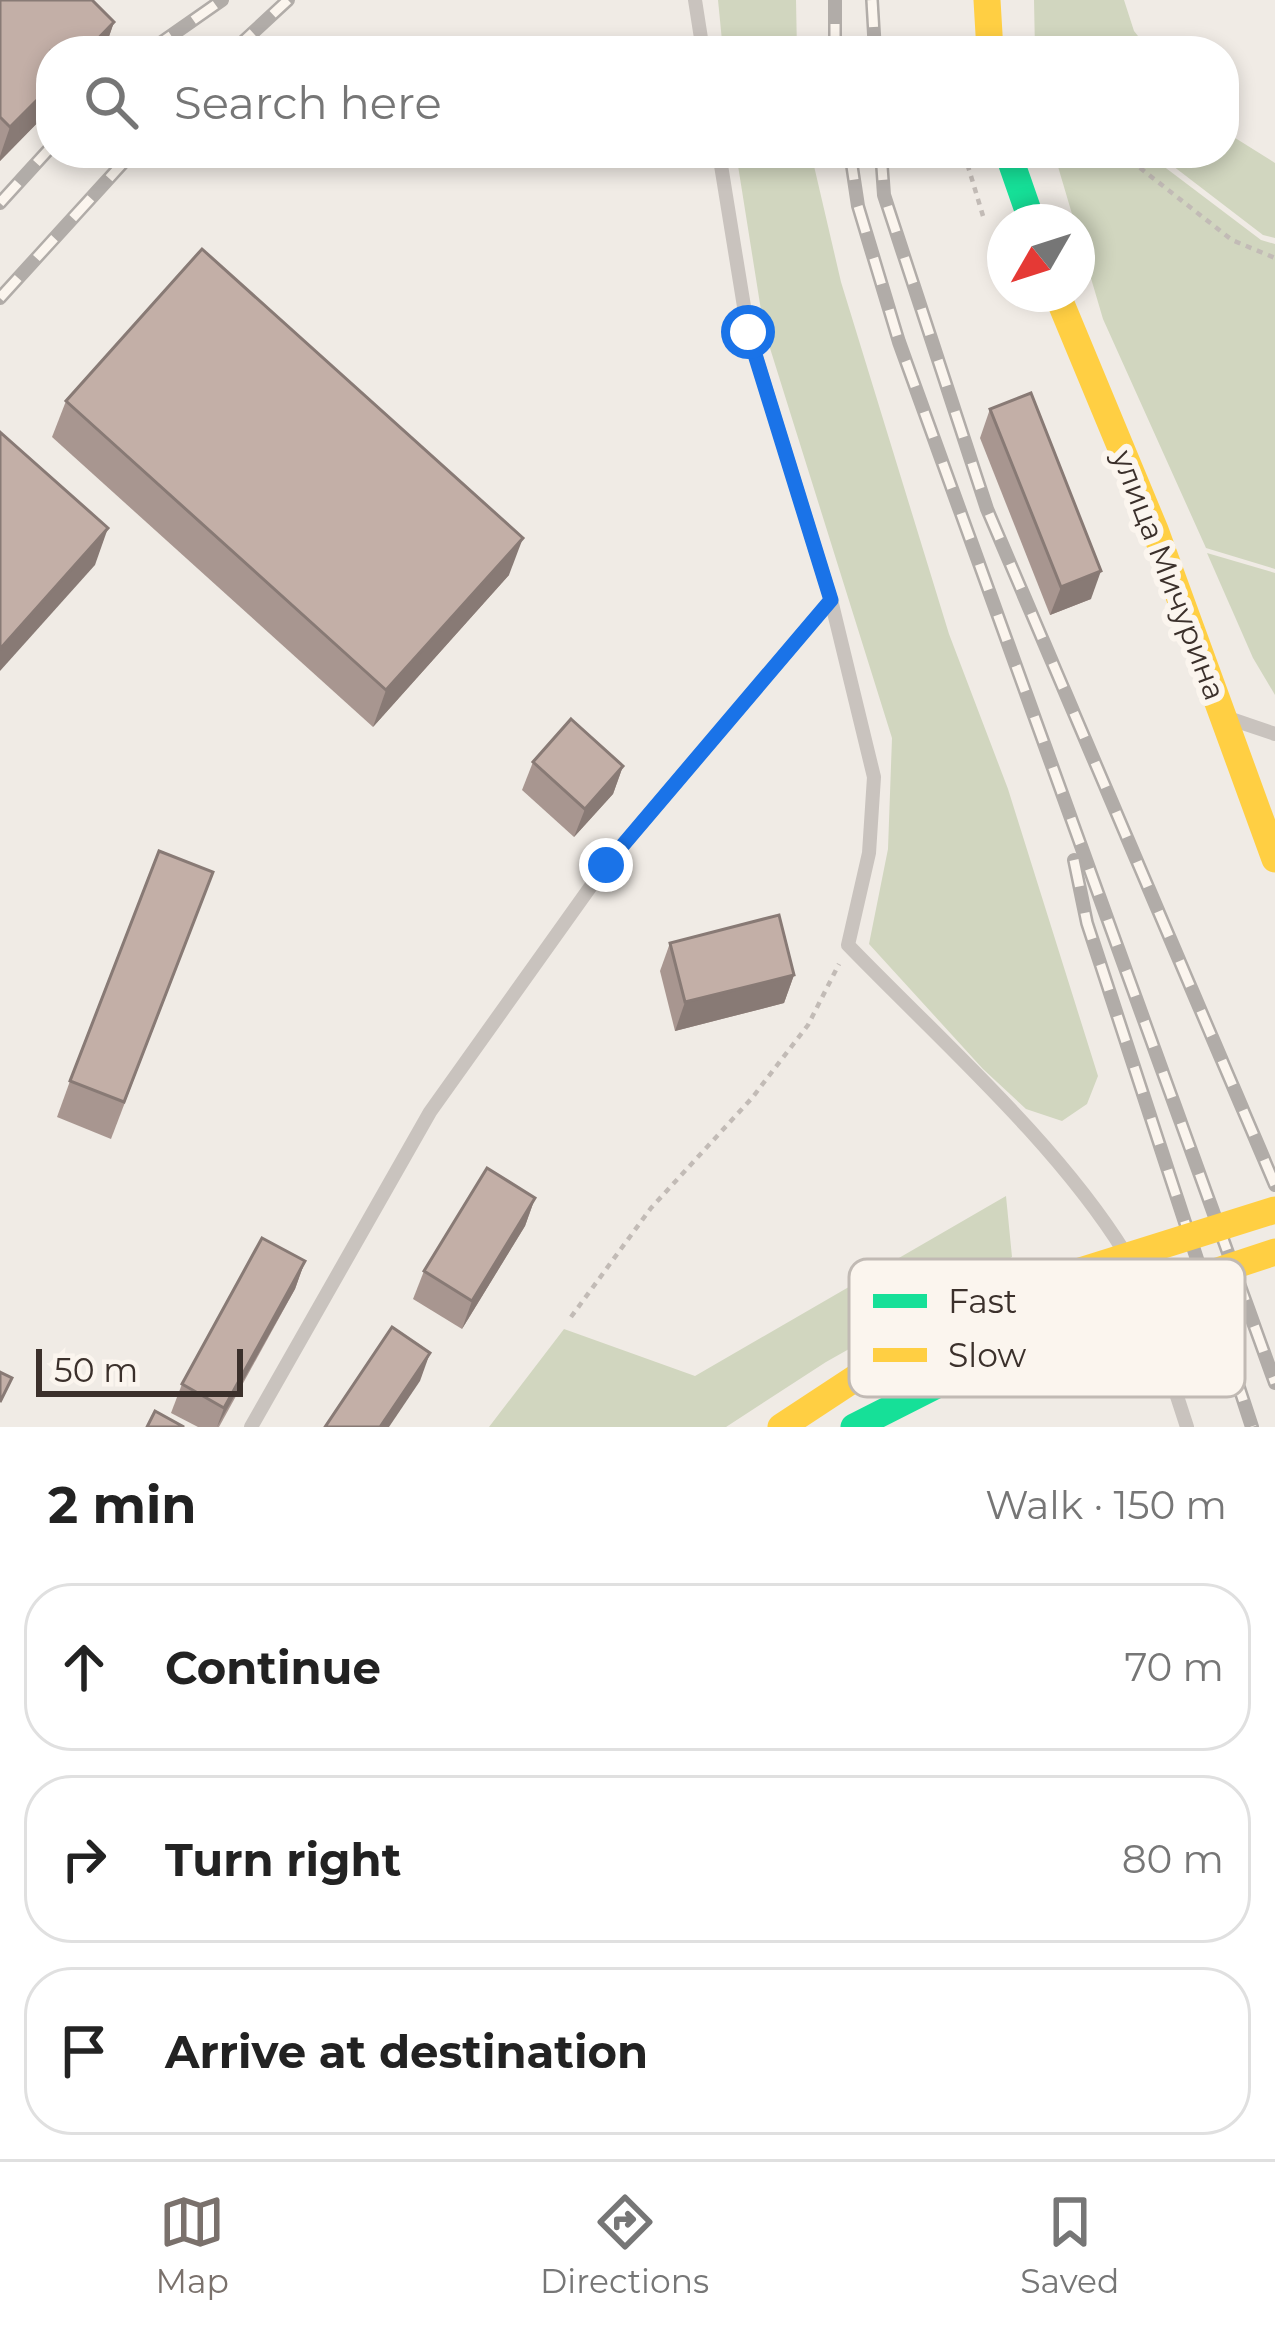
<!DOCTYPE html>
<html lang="en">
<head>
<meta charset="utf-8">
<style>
	:root { --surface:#fff; --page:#f6f6f6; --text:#222; --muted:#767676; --line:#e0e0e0; --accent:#7a716c }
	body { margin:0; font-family:Montserrat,sans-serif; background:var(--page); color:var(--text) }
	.compass { position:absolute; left:987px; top:204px; width:108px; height:108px; border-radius:50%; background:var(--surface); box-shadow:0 6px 18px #0003; rotate:231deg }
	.scale { position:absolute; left:36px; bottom:30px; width:207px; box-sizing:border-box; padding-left:12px; border:6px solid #3b302b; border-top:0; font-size:33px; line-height:42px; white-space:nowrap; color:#3b302b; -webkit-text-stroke:9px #fbf5ee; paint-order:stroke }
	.stop { position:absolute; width:36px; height:36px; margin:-27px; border:9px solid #1a73e8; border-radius:50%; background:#fff }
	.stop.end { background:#1a73e8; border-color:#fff; box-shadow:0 3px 12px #0008 }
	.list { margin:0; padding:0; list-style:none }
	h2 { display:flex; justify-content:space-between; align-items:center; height:156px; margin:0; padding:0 48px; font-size:51px }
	h2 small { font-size:39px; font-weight:400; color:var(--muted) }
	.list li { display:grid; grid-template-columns:78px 1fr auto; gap:36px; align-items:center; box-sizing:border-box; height:168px; margin:0 24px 24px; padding:0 24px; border:3px solid var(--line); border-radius:48px }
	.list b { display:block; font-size:45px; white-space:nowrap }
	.list em { font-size:39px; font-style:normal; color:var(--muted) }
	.icon { flex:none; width:66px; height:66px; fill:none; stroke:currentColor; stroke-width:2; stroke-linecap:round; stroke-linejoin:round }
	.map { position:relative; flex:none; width:1275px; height:1427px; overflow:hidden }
	.search { position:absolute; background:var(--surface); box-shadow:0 6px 18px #0003; left:36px; right:36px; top:36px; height:132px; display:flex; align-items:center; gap:30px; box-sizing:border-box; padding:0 42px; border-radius:48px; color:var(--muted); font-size:45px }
	.sheet { height:732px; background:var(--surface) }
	nav { display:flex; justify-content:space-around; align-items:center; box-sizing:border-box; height:168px; border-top:3px solid var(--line); background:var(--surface); font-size:33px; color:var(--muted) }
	nav a { display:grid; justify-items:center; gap:6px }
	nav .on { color:var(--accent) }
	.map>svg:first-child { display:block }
</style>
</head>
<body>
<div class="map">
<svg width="1275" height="1427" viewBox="0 0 1275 1427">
	<rect width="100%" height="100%" fill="#f0ebe5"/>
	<g fill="#d1d6bf">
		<polygon points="718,0 796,0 797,51 723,51"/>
		<polygon points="1034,0 1124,0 1134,31 1150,51 1035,51"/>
		<polygon points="1224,131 1275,163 1275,238 1263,235 1156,153 1224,153"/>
		<polygon points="736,153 811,153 841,282 949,634 1008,789 1098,1076 1087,1104 1062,1121 1026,1109 983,1069 869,944 888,849 892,738 764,329"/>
		<polygon points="1054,153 1146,153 1261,240 1275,244 1275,569 1206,548 1103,319"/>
		<polygon points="1207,553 1275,573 1275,695 1253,658"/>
		<polygon points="1006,1196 1012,1257 826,1362 726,1427 489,1427 564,1329 695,1376"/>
	</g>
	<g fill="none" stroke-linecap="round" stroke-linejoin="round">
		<g stroke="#c2bbb6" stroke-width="4.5" stroke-dasharray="6 6" stroke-linecap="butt">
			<polyline points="964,153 983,216"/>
			<polyline points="1121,153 1232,240 1275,258"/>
			<polyline points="571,1317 651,1208 752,1098 808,1025 839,964"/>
		</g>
		<g stroke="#c9c3be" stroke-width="14">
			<polyline points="695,0 703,51"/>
			<path d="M719 153 748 331 831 600 874 777 869 853 848 945C940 1040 1057 1143 1125 1253"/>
			<polyline points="1228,718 1275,734"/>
			<polyline points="1146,1301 1187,1427"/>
			<polyline points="251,1427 430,1112 606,865 831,600"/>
		</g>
		<g stroke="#16e098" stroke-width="27">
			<polyline points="1008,153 1032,222"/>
			<polyline points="854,1427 1057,1324"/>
		</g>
		<g stroke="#ffcf43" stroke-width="27">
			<polyline points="987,0 990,51"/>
			<polyline points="1057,294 1155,530 1275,859"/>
			<polyline points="781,1427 854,1379 1039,1284"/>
		</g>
		<defs>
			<g id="rail">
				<polyline points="872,0 875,51"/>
				<polyline points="149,51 222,0"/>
				<polyline points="233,51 288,0"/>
				<polyline points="835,51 835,0"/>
				<polyline points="850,153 858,206 899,342 1275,1383"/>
				<polyline points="881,153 884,195 987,509 1275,1185"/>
				<polyline points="0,203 51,147"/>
				<polyline points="0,298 132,153"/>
				<polyline points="1074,860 1087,923 1252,1427"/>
			</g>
		</defs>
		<use href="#rail" stroke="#b1aca8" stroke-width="14"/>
		<use href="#rail" stroke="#fbf5ee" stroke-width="9" stroke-dasharray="27" stroke-linecap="butt"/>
		<g stroke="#ffcf43" stroke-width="27">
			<polyline points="1039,1284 1275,1210"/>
			<polyline points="1057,1324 1275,1252"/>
		</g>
	</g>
	<g fill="#a89690">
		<polygon points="0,0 114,22 104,51 51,51 51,109 0,161"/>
		<polygon points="66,401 509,575 373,727 52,437"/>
		<polygon points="990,409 1091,599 1050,615 980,438"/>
		<polygon points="533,762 623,766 613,794 574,837 522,790"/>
		<polygon points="213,872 111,1139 57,1117 70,1081"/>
		<polygon points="670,943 794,975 784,1003 675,1031 660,971"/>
		<polygon points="535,1198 525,1226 462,1329 413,1299 424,1271"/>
		<polygon points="305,1261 295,1289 219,1427 198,1427 171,1413 182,1384"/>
	</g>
	<g fill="#887a75">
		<polygon points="114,22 104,51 86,51"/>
		<polygon points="51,86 51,109 0,161 0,156 10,127"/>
		<polygon points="108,528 95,565 0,671 0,649"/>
		<polygon points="523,538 509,575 373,727 386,690"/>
		<polygon points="1101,571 1091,599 1050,615 1061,587"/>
		<polygon points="623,766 613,794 574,837 585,809"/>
		<polygon points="794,975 784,1003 675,1031 685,1002"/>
		<polygon points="535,1198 525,1226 462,1329 472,1301"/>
		<polygon points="305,1261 295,1289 217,1427 224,1408"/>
		<polygon points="430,1353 420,1381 389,1427 380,1427"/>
	</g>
	<g fill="#c3afa7" stroke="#887a75" stroke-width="3">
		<polygon points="0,0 92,0 114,22 86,51 51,51 51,86 10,127 0,117"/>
		<polygon points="202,249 523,538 386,690 66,401"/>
		<polygon points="1031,393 1101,571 1061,587 990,409"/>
		<polygon points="0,432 108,528 0,649"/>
		<polygon points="571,719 623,766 585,809 533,762"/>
		<polygon points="159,851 213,872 124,1102 70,1081"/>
		<polygon points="779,915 794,975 685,1002 670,943"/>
		<polygon points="487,1168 535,1198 472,1301 424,1271"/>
		<polygon points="262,1238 305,1261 224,1408 182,1384"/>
		<polygon points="392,1327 430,1353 380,1427 325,1427"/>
		<polygon points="0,1372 12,1378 0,1402"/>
		<polygon points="155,1411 184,1427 147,1427"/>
	</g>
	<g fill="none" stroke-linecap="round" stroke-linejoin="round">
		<polyline stroke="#1a73e8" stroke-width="15" points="606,865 831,600 748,332"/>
	</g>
	<g text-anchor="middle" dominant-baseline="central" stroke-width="12" stroke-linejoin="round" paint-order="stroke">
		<g font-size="30" fill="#3b302b" stroke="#fbf5ee">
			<text transform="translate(1169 575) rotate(69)">улица Мичурина</text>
		</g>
	</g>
	<rect x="849" y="1259" width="396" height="138" rx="18" fill="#fbf5ee" stroke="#c1bab4" stroke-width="3"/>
	<rect x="873" y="1294" width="54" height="14" fill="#16e098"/>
	<rect x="873" y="1348" width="54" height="14" fill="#ffcf43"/>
	<g font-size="33" fill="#3b302b">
		<text x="948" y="1313">Fast</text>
		<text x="948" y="1367">Slow</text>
	</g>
</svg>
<svg class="compass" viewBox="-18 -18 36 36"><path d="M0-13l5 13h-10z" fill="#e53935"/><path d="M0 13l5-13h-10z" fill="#767676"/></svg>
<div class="scale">50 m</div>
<div class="stop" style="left:748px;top:332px"></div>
<div class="stop end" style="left:606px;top:865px"></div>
<div class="search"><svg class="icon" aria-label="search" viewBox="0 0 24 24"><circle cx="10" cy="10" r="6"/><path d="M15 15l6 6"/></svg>Search here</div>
</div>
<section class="sheet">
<h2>2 min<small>Walk · 150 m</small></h2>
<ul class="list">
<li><svg class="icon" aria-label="ahead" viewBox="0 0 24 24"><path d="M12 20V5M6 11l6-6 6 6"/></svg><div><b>Continue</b></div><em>70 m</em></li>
<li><svg class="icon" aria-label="right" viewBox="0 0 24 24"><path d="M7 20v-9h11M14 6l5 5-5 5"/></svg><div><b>Turn right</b></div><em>80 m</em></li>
<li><svg class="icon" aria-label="arrive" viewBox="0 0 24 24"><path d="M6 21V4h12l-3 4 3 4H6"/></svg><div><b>Arrive at destination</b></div></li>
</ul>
</section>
<nav>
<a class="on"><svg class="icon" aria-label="map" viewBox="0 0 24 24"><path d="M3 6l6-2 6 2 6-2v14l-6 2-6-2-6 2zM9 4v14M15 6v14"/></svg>Map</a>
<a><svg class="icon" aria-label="directions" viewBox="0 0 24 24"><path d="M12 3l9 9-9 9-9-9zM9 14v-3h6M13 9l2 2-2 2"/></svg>Directions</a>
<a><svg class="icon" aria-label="saved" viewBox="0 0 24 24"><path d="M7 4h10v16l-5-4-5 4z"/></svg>Saved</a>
</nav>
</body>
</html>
